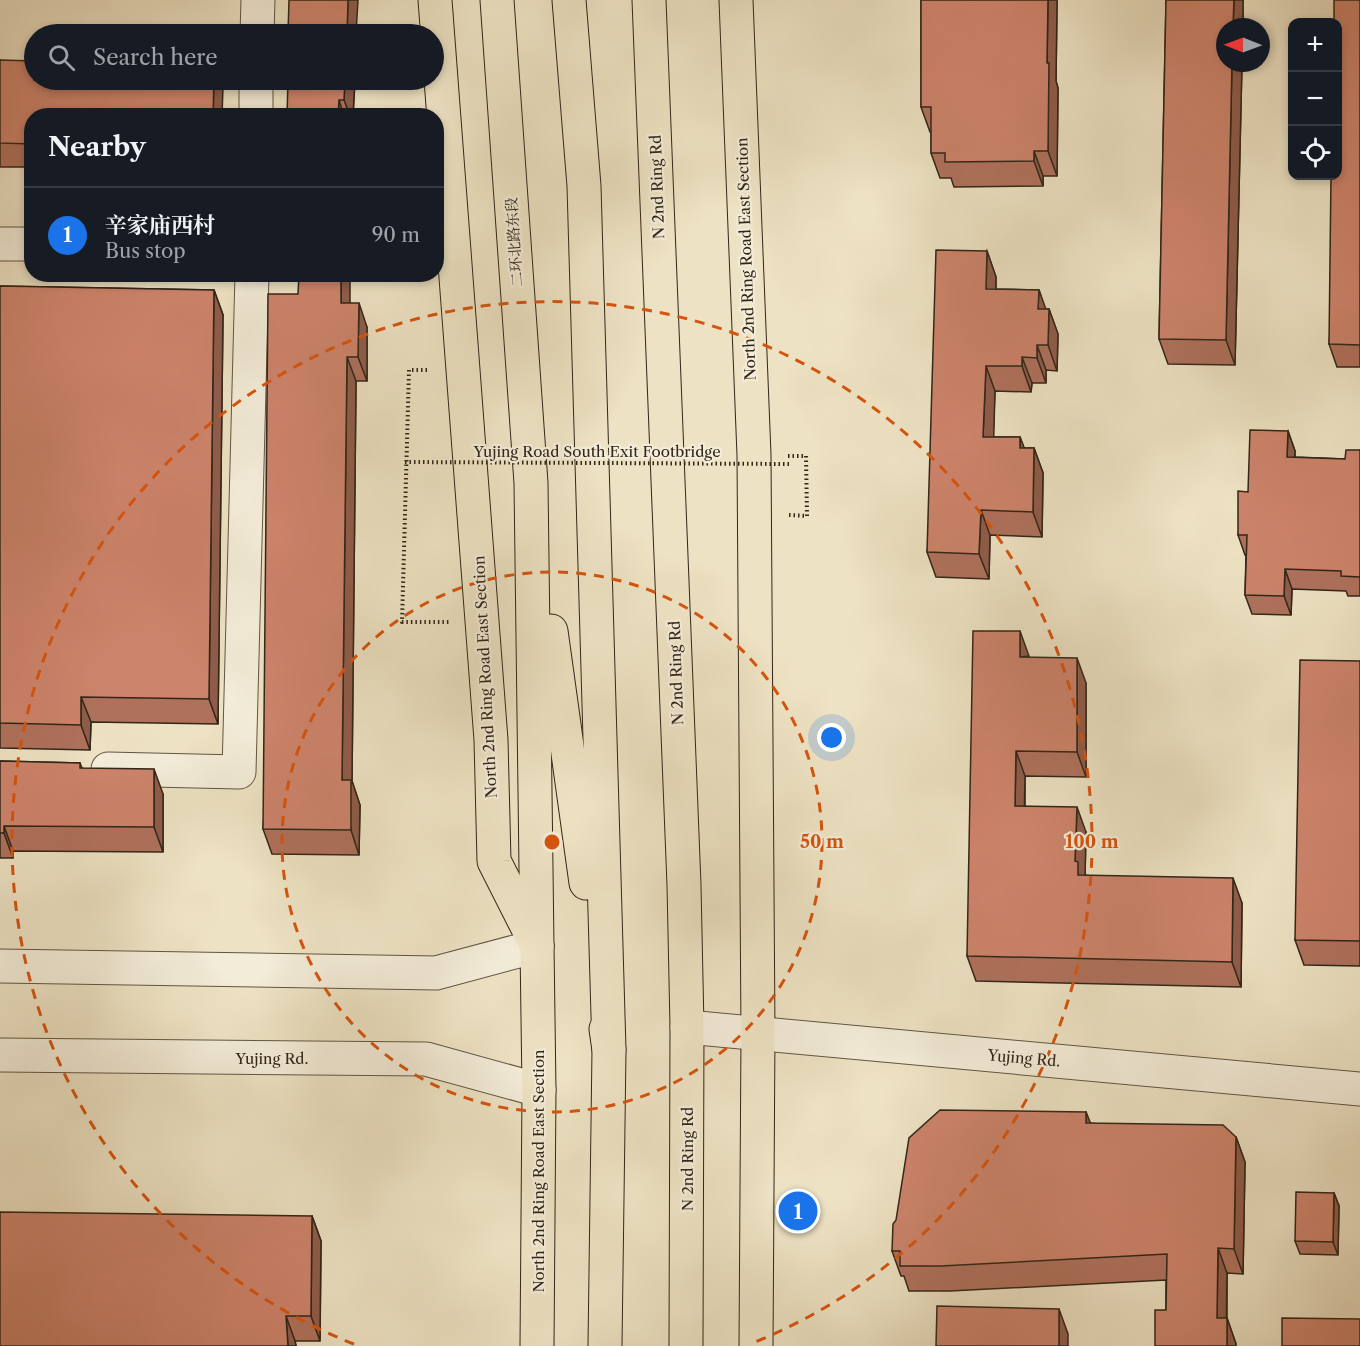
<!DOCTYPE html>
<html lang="en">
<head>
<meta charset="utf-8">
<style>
	:root { --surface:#171b24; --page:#242831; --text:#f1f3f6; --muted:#9ea1a6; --line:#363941; --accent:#1a73e8 }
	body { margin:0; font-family:"Libre Caslon Text","Noto Serif SC",serif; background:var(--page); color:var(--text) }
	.controls { position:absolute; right:18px; top:18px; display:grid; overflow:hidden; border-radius:12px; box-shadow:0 3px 9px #0003 }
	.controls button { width:54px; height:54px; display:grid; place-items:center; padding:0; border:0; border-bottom:2px solid var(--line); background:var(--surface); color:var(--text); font:30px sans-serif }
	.compass { position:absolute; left:1216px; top:18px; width:54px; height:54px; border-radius:50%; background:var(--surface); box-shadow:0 3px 9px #0003; rotate:271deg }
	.you { position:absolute; left:832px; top:738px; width:21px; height:21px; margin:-15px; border:4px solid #fff; border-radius:50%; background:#1a73e8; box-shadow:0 0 0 9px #1a73e833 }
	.badge { display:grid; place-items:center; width:39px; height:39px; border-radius:50%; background:var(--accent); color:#fff; font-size:20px; font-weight:700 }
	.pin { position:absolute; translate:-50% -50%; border:3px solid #fff; box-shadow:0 2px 6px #0006 }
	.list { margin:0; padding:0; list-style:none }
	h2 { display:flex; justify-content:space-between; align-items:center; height:78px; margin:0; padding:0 24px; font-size:26px }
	h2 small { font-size:20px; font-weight:400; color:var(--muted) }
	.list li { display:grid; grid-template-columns:39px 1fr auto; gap:18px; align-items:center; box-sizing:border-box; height:96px; padding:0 24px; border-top:2px solid var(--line) }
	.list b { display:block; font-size:22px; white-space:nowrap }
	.list p { margin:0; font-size:20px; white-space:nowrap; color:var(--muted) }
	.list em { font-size:20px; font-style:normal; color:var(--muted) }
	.icon { flex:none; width:33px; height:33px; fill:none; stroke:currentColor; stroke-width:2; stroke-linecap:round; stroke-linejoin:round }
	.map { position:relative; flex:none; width:1360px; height:1346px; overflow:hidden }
	.search { position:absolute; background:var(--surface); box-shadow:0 3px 9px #0003; left:24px; top:24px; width:420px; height:66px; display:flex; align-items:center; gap:15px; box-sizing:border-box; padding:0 21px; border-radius:33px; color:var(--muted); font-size:22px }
	.panel { position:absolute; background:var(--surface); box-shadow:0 3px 9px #0003; left:24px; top:108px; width:420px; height:174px; border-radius:24px }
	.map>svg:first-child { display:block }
</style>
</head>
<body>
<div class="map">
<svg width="1360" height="1346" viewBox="0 0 1360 1346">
	<rect width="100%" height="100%" fill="#ede2c3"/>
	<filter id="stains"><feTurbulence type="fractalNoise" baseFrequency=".00333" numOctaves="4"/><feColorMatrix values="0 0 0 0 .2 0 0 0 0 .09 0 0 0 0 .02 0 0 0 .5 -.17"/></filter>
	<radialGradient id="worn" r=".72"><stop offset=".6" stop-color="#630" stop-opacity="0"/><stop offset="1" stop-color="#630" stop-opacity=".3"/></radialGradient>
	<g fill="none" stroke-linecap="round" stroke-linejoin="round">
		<defs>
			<g id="minor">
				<polyline points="257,34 258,0"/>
				<polyline points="256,116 256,80"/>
				<polyline points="0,244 32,244"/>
				<polyline points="108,769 239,772 252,274"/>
				<polyline points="0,966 436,973 537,946"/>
				<polyline points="687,1027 1360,1089"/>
				<polyline points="0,1055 426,1059 539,1090"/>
			</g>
			<g id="major">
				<polyline points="435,0 491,740 494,861 537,946 539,1090 537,1346"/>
				<polyline points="736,0 754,455 758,1033 756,1346"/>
			</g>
			<g id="highway">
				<polyline points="497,0 531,483 537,946"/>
				<polyline points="569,0 584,186 609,1050"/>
				<polyline points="649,0 684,885 687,1027 686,1346"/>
				<polyline points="551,631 586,883"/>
				<polyline points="605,1346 609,1050 606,1029"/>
			</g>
		</defs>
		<use href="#minor" stroke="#605543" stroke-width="35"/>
		<use href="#major" stroke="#312618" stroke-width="35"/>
		<use href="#highway" stroke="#312618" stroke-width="35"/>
		<g stroke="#312618" stroke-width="4" stroke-dasharray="1.5 3" stroke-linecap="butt">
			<polyline points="427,370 409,370 402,622 449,622"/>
			<polyline points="788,456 806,456 807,516 789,515"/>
		</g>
		<use href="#minor" stroke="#f3ecd8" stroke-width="33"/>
		<use href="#major" stroke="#ede2c3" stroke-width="33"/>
		<use href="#highway" stroke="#ede2c3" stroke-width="33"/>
		<polyline stroke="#312618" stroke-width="4" stroke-dasharray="1.5 3" stroke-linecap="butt" points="405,462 789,464"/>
	</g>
	<g fill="#af715c" stroke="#312618" stroke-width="1.5">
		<polygon points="921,0 1057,0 1056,81 1058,88 1057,176 1043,176 1043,186 954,187 951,178 940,178 931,153 931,132 930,132 921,107"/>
		<polygon points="1166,0 1243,0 1243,27 1225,27 1225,63 1242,63 1235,365 1168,364 1159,339"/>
		<polygon points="1360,0 1360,367 1337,367 1329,344"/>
		<polygon points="0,60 34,80 220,80 223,87 32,116 32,167 0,167"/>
		<polygon points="355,80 353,116 287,116"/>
		<polygon points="987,251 996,277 996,289 1039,290 1045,309 1049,309 1058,334 1057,371 1046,370 1046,383 1032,383 1031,392 995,391 993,437 1020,437 1024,448 1034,448 1043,473 1042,537 990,535 989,579 936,577 927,552"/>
		<polygon points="0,286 214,290 223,315 218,724 91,722 90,750 0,748"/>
		<polygon points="298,294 350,303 367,327 367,381 356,381 352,781 360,805 359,855 272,854 263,829"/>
		<polygon points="1288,431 1295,451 1295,457 1345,459 1360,450 1360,596 1348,596 1346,591 1292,589 1291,615 1252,614 1245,595 1246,555 1245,555 1238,535 1248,492"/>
		<polygon points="1029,657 1086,683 1086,777 1025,776 1025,806 1086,832 1085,875 1242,903 1241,987 976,981 967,956"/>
		<polygon points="1360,661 1360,966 1304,965 1295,940"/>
		<polygon points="0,761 80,763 82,768 163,794 163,852 13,851 13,858 0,858"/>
		<polygon points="1086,1112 1090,1123 1236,1137 1245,1162 1243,1274 1227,1273 1227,1318 1236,1344 1166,1310 1166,1280 950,1291 909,1291 904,1276 901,1276 892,1251"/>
		<polygon points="1334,1193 1339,1206 1338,1255 1300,1254 1295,1241"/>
		<polygon points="312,1216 321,1241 320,1341 295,1341 296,1346 0,1346"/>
	</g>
	<g fill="#8f5c4b" stroke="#312618" stroke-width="1.5">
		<polygon points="348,0 358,0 356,34 347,34"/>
		<polygon points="1048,0 1057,0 1057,9 1056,81 1058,88 1057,176 1048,151 1047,63"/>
		<polygon points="1234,0 1243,0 1243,27 1233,27"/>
		<polygon points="1232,63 1242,63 1235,365 1226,340"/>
		<polygon points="214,80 220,80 223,87 222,116 213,116"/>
		<polygon points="345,80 355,80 353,116 350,116 344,100"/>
		<polygon points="339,100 344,116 338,116"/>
		<polygon points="1034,151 1043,176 1043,186 1034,161"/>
		<polygon points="987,251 996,277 995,314 986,289"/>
		<polygon points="341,274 350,274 350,327 341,303"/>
		<polygon points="214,290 223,315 218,724 209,699"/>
		<polygon points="1039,290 1048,315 1038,309"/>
		<polygon points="359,303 367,327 367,381 358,357"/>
		<polygon points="1049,309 1058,334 1057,371 1048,345"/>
		<polygon points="1037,345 1046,370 1046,383 1037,358"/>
		<polygon points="347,357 356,381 352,781 360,805 359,855 351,830 342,780"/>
		<polygon points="1022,357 1032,383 1031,392 1022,366"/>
		<polygon points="986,366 995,391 993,462 983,437"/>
		<polygon points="1288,431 1295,451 1294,476 1287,457"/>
		<polygon points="1020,437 1030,463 1020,448"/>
		<polygon points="1034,448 1043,473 1042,537 1033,512"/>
		<polygon points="981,510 990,535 989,579 979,554"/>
		<polygon points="1285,569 1292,589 1291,615 1284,596"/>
		<polygon points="1020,631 1029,656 1020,657"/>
		<polygon points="1077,658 1086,683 1086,777 1077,752"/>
		<polygon points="81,697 91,722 90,750 81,725"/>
		<polygon points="1016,751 1025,776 1024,831 1015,806"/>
		<polygon points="154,769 163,794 163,852 154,827"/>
		<polygon points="1077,807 1086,832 1085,879 1078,875 1075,861"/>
		<polygon points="4,826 13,851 13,858 4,833"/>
		<polygon points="1233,878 1242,903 1241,987 1232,962"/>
		<polygon points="1086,1112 1096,1137 1086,1123"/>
		<polygon points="1236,1137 1245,1162 1243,1274 1234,1249"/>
		<polygon points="1334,1193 1339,1206 1338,1255 1333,1242"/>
		<polygon points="312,1216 321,1241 320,1341 311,1316"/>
		<polygon points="1218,1248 1227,1273 1226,1343 1217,1318"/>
		<polygon points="1059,1309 1068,1334 1068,1346 1059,1346"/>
		<polygon points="286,1316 295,1341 296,1346 288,1346"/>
		<polygon points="1227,1318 1236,1344 1236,1346 1227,1346"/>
	</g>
	<g fill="#cc836b" stroke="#312618" stroke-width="1.5">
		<polygon points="289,0 348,0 347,34 288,34"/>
		<polygon points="921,0 1048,0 1047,63 1049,63 1048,151 1034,151 1034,161 945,162 945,153 931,153 931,107 921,107"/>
		<polygon points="1166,0 1234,0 1233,27 1225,27 1225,63 1232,63 1226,340 1159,339"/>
		<polygon points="1334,0 1360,0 1360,345 1329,344 1331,176 1338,176 1338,22 1334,22"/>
		<polygon points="0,60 34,61 34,80 214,80 213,116 32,116 32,144 0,143"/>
		<polygon points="288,80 345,80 344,100 339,100 338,116 287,116"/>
		<polygon points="936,250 987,251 986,289 1039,290 1038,309 1049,309 1048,345 1037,345 1037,358 1022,357 1022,366 986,366 983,437 1020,437 1020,448 1034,448 1033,512 981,510 979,554 927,552"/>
		<polygon points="299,274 341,274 341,303 359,303 358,357 347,357 342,780 351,780 351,830 263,829 268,294 298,294"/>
		<polygon points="0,286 214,290 209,699 81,697 81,725 0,723"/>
		<polygon points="1250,430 1288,431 1287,457 1345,459 1346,450 1360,450 1360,577 1341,576 1341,571 1285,569 1284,596 1245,595 1247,535 1238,535 1238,491 1248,492"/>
		<polygon points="973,631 1020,631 1020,657 1077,658 1077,752 1016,751 1015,806 1077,807 1075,861 1078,862 1078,875 1233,878 1232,962 967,956"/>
		<polygon points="1300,660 1360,661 1360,941 1295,940"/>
		<polygon points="0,761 80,763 80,768 154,769 154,827 4,826 4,833 0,833"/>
		<polygon points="940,1110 1086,1112 1086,1123 1223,1125 1236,1137 1234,1249 1218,1248 1217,1318 1227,1318 1227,1346 1155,1346 1155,1310 1166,1310 1167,1254 941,1266 900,1266 900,1251 892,1251 893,1224 896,1220 909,1138"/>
		<polygon points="1296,1192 1334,1193 1333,1242 1295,1241"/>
		<polygon points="0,1212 312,1216 311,1316 286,1316 288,1346 0,1346"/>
		<polygon points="937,1306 1059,1309 1059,1346 936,1346"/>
		<polygon points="1282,1318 1360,1319 1360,1346 1282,1346"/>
	</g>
	<g fill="none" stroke="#d6540d" stroke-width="3" stroke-dasharray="10 8">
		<circle cx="552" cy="842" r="270"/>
		<path d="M354 1344A540 540 0 1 1 750 1344"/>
	</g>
	<g text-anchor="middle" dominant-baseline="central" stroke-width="4.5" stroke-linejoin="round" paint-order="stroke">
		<g font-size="15" fill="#312618" stroke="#f3ecd8">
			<text transform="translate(657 187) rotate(-92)">N 2nd Ring Rd</text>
			<text transform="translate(514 242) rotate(-94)">二环北路东段</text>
			<text transform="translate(746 259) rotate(-92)">North 2nd Ring Road East Section</text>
			<text x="597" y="451">Yujing Road South Exit Footbridge</text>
			<text transform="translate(676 673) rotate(-92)">N 2nd Ring Rd</text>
			<text transform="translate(485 677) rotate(-93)">North 2nd Ring Road East Section</text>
			<text x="272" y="1058">Yujing Rd.</text>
			<text transform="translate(1024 1058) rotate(5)">Yujing Rd.</text>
			<text transform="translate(687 1159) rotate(-90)">N 2nd Ring Rd</text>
			<text transform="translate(538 1171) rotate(-90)">North 2nd Ring Road East Section</text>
		</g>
	</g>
	<circle cx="552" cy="842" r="9" fill="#d6540d" stroke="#f3ecd8" stroke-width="3"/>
	<g font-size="18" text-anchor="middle" font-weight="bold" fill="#d6540d" stroke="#f3ecd8" stroke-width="4.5" stroke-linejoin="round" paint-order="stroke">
		<text x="822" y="848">50 m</text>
		<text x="1092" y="848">100 m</text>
	</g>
	<rect width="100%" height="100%" filter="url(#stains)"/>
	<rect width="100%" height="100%" fill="url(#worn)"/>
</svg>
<div class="controls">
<button>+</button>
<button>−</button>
<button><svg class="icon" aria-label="locate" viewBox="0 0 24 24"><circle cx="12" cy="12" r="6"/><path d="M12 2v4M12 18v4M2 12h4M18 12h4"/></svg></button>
</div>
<svg class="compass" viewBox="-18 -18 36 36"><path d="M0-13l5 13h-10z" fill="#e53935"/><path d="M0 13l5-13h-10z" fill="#9ea1a6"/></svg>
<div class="you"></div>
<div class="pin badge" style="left:798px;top:1211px">1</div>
<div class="search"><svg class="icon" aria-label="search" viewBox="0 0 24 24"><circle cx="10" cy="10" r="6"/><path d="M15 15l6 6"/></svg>Search here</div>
<section class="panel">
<h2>Nearby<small></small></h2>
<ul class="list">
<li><span class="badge">1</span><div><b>辛家庙西村</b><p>Bus stop</p></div><em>90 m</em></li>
</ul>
</section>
</div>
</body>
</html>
